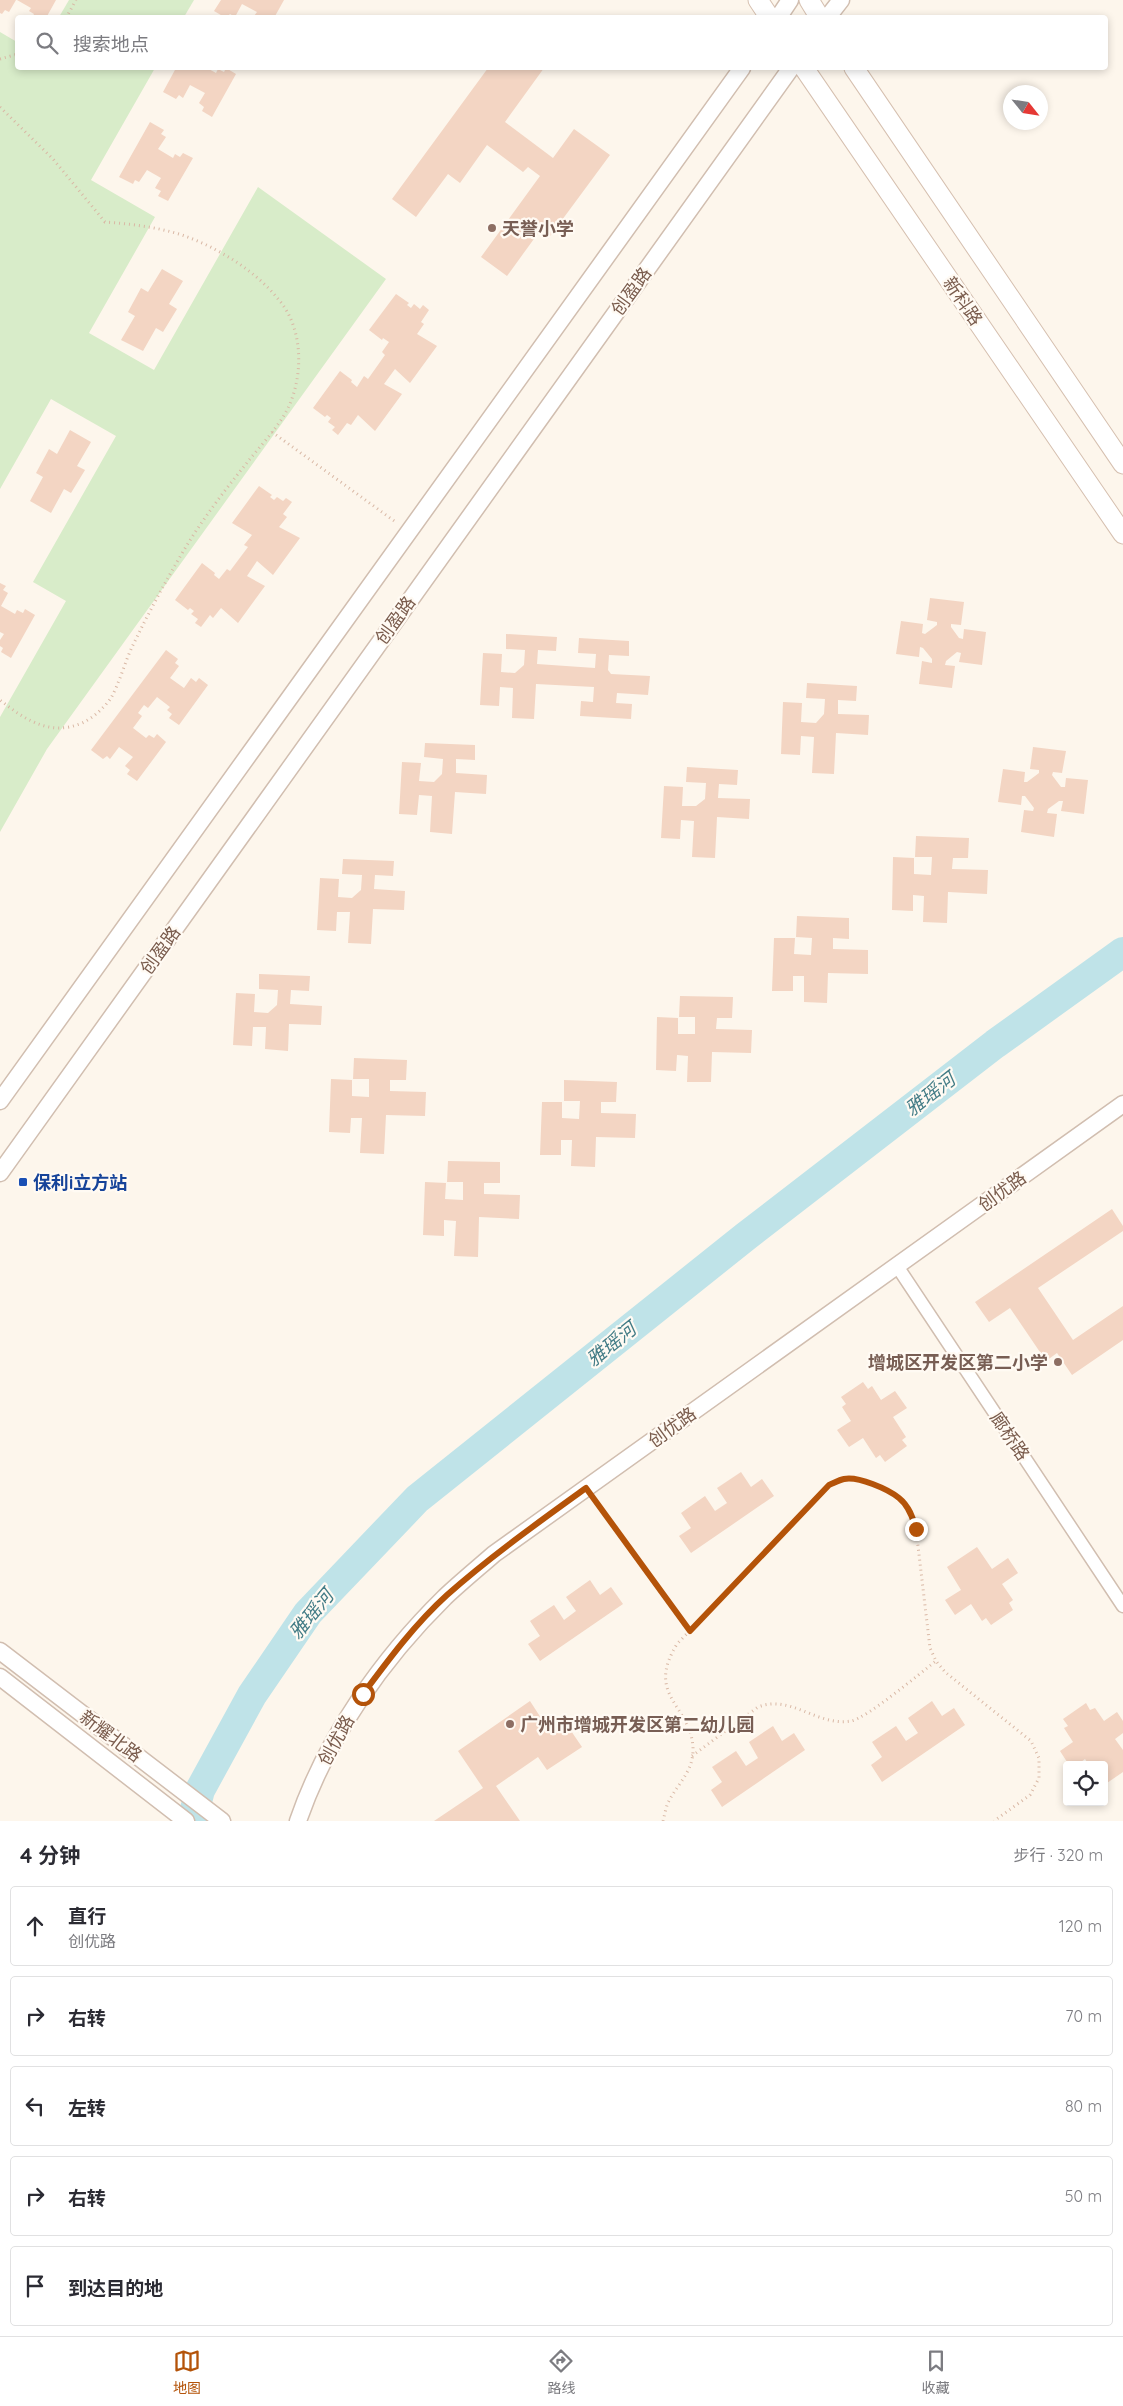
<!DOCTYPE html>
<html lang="zh">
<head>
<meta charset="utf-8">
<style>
	:root { --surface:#fff; --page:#f7f7f7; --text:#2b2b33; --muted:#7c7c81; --line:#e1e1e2; --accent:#b45309 }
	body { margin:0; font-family:Quicksand,"Noto Sans SC",sans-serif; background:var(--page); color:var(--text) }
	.controls { position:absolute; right:15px; bottom:15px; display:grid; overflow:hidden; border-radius:5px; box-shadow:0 2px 8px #0003 }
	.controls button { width:45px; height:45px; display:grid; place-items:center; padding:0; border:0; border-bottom:1px solid var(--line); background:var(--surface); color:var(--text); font:25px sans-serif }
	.compass { position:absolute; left:1003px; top:85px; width:45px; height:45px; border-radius:50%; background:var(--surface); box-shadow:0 2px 8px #0003; rotate:120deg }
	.stop { position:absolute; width:15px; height:15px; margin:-11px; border:4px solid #b45309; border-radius:50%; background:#fff }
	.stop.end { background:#b45309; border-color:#fff; box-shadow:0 1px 5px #0008 }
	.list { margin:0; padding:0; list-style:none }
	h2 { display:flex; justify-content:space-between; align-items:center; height:65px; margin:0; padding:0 20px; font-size:21px }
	h2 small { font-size:16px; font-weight:400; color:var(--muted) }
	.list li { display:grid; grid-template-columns:32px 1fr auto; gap:15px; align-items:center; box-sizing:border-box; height:80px; margin:0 10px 10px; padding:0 10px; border:1px solid var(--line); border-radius:5px }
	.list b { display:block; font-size:19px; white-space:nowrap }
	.list p { margin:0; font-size:16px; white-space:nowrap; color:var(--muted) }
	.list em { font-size:16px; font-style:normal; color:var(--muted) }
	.icon { flex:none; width:28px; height:28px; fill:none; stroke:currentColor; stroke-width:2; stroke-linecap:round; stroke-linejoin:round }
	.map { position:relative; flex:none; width:1123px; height:1821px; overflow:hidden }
	.search { position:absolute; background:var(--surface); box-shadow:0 2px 8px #0003; left:15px; right:15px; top:15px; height:55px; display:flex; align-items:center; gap:12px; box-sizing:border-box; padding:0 18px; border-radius:5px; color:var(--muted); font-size:19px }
	.sheet { height:515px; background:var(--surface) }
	nav { display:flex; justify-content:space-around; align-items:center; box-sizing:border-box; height:70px; border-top:1px solid var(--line); background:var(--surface); font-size:14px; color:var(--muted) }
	nav a { display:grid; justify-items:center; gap:2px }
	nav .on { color:var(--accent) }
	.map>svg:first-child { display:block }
</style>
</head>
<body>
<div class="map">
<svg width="1123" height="1821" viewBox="0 0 1123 1821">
	<rect width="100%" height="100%" fill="#fdf6ec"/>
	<g fill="#d8ecc9">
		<polygon points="69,0 194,0 184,17 59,17"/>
		<polygon points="0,32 17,42 18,68 155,68 91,180 155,217 89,333 154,370 258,187 386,279 47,749 0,832 0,717 66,601 33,582 116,436 51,399 0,489"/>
	</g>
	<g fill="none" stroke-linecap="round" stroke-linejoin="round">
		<polyline stroke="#bfe3e8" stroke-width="30" points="192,1821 200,1790 252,1695 308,1613 417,1499 745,1237 995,1044 1123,952"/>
	</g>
	<g fill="#f3d5c3">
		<polygon points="0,0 16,0 9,12 5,10 2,14 0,13"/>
		<polygon points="17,0 56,0 46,18 32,18 34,14 29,11 31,8"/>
		<polygon points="221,0 284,0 274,18 257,18 254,16 257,12 242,4 235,17 230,14 226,18 214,11"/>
		<polygon points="176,68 207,68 216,73 218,69 224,72 226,68 236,74 212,117 202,111 204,107 199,103 205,93 190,85 183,98 179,95 176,99 163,92"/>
		<polygon points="488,68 544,68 505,122 553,158 574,129 610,155 548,239 539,232 507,276 481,257 540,176 528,167 523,172 487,145 460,183 448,174 416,217 392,199"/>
		<polygon points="150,122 164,130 161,134 166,137 158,149 173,158 175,154 180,157 183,153 193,158 168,201 158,196 161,191 155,188 161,178 147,170 139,182 135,180 133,184 119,177"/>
		<polygon points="162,269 183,281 169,304 177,309 163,332 156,328 143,351 121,340 135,316 128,312 141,288 148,292"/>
		<polygon points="396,294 409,303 407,305 411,308 414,304 420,309 423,305 429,310 421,322 424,324 417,334 437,346 410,383 395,369 384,384 402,394 375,431 358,415 351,425 347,423 338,435 332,430 335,427 328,422 331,418 327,415 325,417 313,408 340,371 352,380 351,382 357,387 364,376 368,379 385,355 382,352 389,342 383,338 382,340 369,330"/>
		<polygon points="70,430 91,442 77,466 85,470 71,493 64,489 51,513 30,501 43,477 36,473 49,449 57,454"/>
		<polygon points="259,486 272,495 270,497 274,500 277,497 283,501 286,498 292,502 283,514 287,517 279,527 300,538 273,575 257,561 247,576 265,586 238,623 221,608 213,618 210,615 201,627 195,623 198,619 191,614 194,611 190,608 188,610 175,600 202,563 215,573 214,575 219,579 227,569 230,571 248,547 244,545 252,535 232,523"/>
		<polygon points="0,583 6,586 3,590 8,593 1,606 15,614 17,610 23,613 25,609 35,615 11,658 1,652 3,648 0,646 0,640 4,634 0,632"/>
		<polygon points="930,598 964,602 961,625 951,624 951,627 959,638 963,639 964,629 986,632 982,665 959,662 961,653 957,652 946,661 945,665 955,666 952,688 919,684 922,661 932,663 932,659 923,648 920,647 919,657 896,654 901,621 923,624 922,633 925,634 937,625 937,622 927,620"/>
		<polygon points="506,634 557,637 556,651 538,650 537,664 595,668 596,654 578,653 579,638 629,641 629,656 609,655 608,670 611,674 650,676 648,695 617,693 616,703 632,704 631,719 580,716 581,701 593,702 594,687 536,684 534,719 512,718 513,688 500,687 499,706 480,705 483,653 502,654 501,672 515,673 524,665 525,650 506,649"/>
		<polygon points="166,650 178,659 175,663 179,666 170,678 184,688 191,678 196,682 199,678 208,685 179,725 169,718 172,714 167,710 170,707 157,697 148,708 144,705 138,713 142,716 133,728 146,738 149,735 154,738 157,734 166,742 137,781 127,774 130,770 125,766 133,757 119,747 110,759 107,756 103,759 91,750"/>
		<polygon points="807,683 857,686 856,701 838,700 838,714 869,715 868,735 836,733 834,774 812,773 814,737 801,736 800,755 781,754 783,702 802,703 801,722 816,723 824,714 825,699 806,698"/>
		<polygon points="425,743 475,745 475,760 456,759 456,773 487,775 486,794 455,792 452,834 430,832 432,796 419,795 417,815 399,814 402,762 421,763 419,781 434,782 442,774 443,759 424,757"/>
		<polygon points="1033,747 1066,751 1062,773 1053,772 1052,775 1061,787 1065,787 1066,778 1088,780 1084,814 1061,811 1063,801 1059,801 1048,809 1047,813 1057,814 1054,837 1021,832 1024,810 1033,811 1034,808 1025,796 1022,796 1021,805 998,802 1003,769 1025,772 1024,782 1027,782 1039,773 1039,770 1030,769"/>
		<polygon points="687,767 738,770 737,785 719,784 718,798 750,799 749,819 717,817 715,858 692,857 694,821 681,820 680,839 661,838 664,786 683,787 682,806 696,806 705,799 706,783 686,782"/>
		<polygon points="916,836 969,838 968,858 953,858 952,869 988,870 987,894 948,892 947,923 923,922 924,896 913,895 913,911 892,910 893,857 914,858 914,874 931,875 932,857 915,857"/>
		<polygon points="343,859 394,861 393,876 375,875 374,889 405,891 404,910 373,909 371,944 348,943 350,912 337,912 336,931 317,930 320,878 339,879 338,897 352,898 361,890 362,875 342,874"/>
		<polygon points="797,916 849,918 849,939 833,938 833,949 868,950 868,974 828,973 827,1003 804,1002 804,976 793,976 793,991 772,991 774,938 795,938 794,954 811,955 812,938 796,937"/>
		<polygon points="259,974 310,976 309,991 291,990 290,1004 322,1006 321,1025 289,1024 288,1051 265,1049 266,1027 253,1027 252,1046 233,1045 236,993 255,994 254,1012 268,1013 277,1005 278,990 259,989"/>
		<polygon points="680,996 733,997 732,1018 717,1018 716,1029 752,1030 751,1053 712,1052 711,1082 687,1082 688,1056 677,1055 676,1071 656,1070 657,1017 678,1018 678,1034 695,1034 695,1017 679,1017"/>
		<polygon points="354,1058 407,1060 406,1080 390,1080 390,1091 426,1092 425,1116 386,1115 384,1154 360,1153 362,1118 351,1118 350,1133 329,1132 331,1079 352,1080 352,1096 369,1097 369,1079 353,1079"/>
		<polygon points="564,1080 617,1082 616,1102 601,1102 601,1113 636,1114 635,1138 596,1137 595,1167 571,1166 572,1140 561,1140 561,1155 540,1155 542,1102 562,1102 562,1118 579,1119 580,1101 564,1101"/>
		<polygon points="448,1161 500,1162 500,1183 484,1183 484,1194 520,1195 519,1219 479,1217 478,1257 454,1256 456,1221 444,1220 444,1236 423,1235 425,1182 446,1183 445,1199 463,1200 463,1182 447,1182"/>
		<polygon points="1112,1209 1123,1226 1123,1231 1038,1288 1073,1340 1123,1306 1123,1340 1072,1375 1057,1353 1046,1361 1010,1308 989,1322 975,1302"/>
		<polygon points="863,1382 868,1389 872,1386 881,1400 895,1391 907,1408 893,1417 906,1437 902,1440 907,1446 885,1462 880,1455 876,1458 863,1438 849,1447 837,1430 851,1421 842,1407 846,1404 841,1397"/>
		<polygon points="741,1472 751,1487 762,1479 774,1496 691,1553 679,1536 691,1528 681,1513 705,1496 715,1511 727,1503 717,1488"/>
		<polygon points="977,1547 992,1569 1008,1558 1018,1573 1002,1584 1013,1600 1009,1603 1013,1610 991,1625 986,1618 982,1621 971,1604 955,1615 945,1600 961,1590 947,1567"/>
		<polygon points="590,1580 600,1595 611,1587 623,1604 540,1661 528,1644 540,1636 530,1621 554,1605 564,1620 576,1611 566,1597"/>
		<polygon points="530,1701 552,1735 567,1725 582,1747 547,1770 538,1757 496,1786 520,1821 434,1821 483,1788 458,1751"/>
		<polygon points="932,1701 942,1716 954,1708 965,1725 882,1782 871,1765 882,1757 872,1742 896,1726 906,1741 918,1733 908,1718"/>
		<polygon points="1086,1703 1090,1710 1095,1708 1104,1721 1117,1712 1123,1721 1123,1733 1115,1739 1123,1750 1123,1772 1107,1783 1104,1779 1104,1765 1089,1765 1085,1759 1077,1765 1069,1765 1060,1751 1073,1742 1064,1728 1068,1726 1063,1719"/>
		<polygon points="773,1726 782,1741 794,1733 805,1750 722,1807 711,1790 722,1782 712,1767 736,1751 746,1766 758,1758 749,1742"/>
	</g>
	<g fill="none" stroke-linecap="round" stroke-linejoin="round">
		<defs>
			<polyline id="minor" points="897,1266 1123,1606"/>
			<g id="tertiary">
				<polyline points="778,18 790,0"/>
				<polyline points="827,18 841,0"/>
				<polyline points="0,1101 742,68"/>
				<polyline points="0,1173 791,68"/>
				<polyline points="0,1651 222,1821"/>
				<polyline points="0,1677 186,1821"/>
				<path d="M298 1821C327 1737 382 1659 445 1597 461 1582 478 1568 494 1554L1123 1104"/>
			</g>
			<g id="secondary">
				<polyline points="758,0 770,18"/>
				<polyline points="809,0 820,18"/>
				<polyline points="804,68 1123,534"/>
				<polyline points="854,68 1123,464"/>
			</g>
		</defs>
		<use href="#minor" stroke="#d1beb0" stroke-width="15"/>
		<use href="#tertiary" stroke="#d1beb0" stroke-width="19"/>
		<use href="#secondary" stroke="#d6c0b0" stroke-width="21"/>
		<g stroke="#d9b8a5" stroke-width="3" stroke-dasharray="1 4" stroke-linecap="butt">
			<polyline points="66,18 76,0"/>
			<polyline points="0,59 18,54"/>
			<path d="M0 107 53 159 105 222C131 224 157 227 182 235 217 247 256 271 279 300 303 328 304 375 288 408 278 428 260 446 246 464 224 491 202 520 184 550 165 582 148 614 132 647 125 662 119 684 111 698 104 708 93 718 82 723 50 737 24 719 0 700"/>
			<polyline points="272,432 397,523"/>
			<polyline points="596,1501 690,1631"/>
			<path d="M692 1756 758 1707C791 1694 818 1727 851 1721 867 1718 919 1674 936 1661"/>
			<path d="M663 1821C665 1814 666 1805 670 1799 680 1781 694 1770 693 1747 690 1704 645 1696 677 1644L829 1485C834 1483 839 1480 844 1479 863 1475 899 1495 910 1510 913 1515 914 1523 916 1529L930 1648 936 1661 945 1672 1031 1741 1039 1758V1778L1030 1795 994 1821"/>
		</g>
		<use href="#minor" stroke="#fff" stroke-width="12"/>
		<use href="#tertiary" stroke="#fff" stroke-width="16"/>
		<use href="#secondary" stroke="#fff" stroke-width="19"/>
	</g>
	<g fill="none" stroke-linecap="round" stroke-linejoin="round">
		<path stroke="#b45309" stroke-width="6" d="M363 1694C389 1659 415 1624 447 1595 491 1556 539 1522 586 1488L690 1631 829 1485C834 1483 839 1480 844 1479 858 1476 888 1489 899 1498 909 1506 913 1518 916 1529"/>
	</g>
	<g fill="#8d6e63" stroke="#fffaf3" stroke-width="2">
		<circle cx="492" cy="228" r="5"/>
		<circle cx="1058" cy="1362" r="5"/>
		<circle cx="510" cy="1724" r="5"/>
	</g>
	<rect fill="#1a4fb4" stroke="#fffaf3" stroke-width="2" x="18" y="1177" width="10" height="10" rx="2.5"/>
	<g text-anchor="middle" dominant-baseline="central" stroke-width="4.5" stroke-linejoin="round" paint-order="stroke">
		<g font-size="18" font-weight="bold" fill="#785e54" stroke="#fffaf3" text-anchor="start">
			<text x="502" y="228">天誉小学</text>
			<text x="1048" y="1362" text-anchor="end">增城区开发区第二小学</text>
			<text x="520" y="1724">广州市增城开发区第二幼儿园</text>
		</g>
		<g font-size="18" fill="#7a5c4d" stroke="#fffaf3">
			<text transform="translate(631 291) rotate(-54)">创盈路</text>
			<text transform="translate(963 301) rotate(56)">新科路</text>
			<text transform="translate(395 620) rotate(-54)">创盈路</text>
			<text transform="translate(160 950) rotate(-54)">创盈路</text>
			<text transform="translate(1002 1191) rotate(-36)">创优路</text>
			<text transform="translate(672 1427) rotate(-36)">创优路</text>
			<text transform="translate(1010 1436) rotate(56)">廊桥路</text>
			<text transform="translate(111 1736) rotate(37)">新耀北路</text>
			<text transform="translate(336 1740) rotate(-61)">创优路</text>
		</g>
		<g font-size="18" font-weight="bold" fill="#164399" stroke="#fffaf3" text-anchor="start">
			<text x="33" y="1182">保利i立方站</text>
		</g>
		<g font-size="19" font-style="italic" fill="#437c86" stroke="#fffaf3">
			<text transform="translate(930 1094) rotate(-38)">雅瑶河</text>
			<text transform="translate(611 1344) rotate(-39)">雅瑶河</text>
			<text transform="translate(311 1614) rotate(-51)">雅瑶河</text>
		</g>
	</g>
</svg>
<div class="controls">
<button><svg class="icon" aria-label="locate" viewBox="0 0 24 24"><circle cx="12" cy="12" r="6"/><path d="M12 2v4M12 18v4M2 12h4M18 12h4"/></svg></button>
</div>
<svg class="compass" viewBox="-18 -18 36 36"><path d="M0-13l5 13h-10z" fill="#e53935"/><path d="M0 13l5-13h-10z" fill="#7c7c81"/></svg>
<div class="stop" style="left:363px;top:1694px"></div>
<div class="stop end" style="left:916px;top:1529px"></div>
<div class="search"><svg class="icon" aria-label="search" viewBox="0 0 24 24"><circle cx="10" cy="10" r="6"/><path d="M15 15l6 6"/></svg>搜索地点</div>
</div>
<section class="sheet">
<h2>4 分钟<small>步行 · 320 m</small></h2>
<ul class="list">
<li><svg class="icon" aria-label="ahead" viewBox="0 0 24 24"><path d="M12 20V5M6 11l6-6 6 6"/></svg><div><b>直行</b><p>创优路</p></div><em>120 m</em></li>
<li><svg class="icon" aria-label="right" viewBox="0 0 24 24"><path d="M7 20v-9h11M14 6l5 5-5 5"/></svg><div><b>右转</b></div><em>70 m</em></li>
<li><svg class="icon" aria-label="left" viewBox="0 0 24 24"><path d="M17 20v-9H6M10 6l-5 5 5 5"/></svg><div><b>左转</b></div><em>80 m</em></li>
<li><svg class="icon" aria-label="right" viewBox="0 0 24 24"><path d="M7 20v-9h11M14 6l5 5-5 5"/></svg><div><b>右转</b></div><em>50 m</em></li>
<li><svg class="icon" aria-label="arrive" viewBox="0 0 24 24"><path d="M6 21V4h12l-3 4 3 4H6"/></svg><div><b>到达目的地</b></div></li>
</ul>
</section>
<nav>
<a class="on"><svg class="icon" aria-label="map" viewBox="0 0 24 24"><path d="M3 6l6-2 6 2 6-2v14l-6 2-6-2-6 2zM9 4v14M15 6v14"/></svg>地图</a>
<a><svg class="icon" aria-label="directions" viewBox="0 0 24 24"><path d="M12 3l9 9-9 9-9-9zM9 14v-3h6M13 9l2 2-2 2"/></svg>路线</a>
<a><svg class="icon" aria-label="saved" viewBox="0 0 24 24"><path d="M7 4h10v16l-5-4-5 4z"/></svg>收藏</a>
</nav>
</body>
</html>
